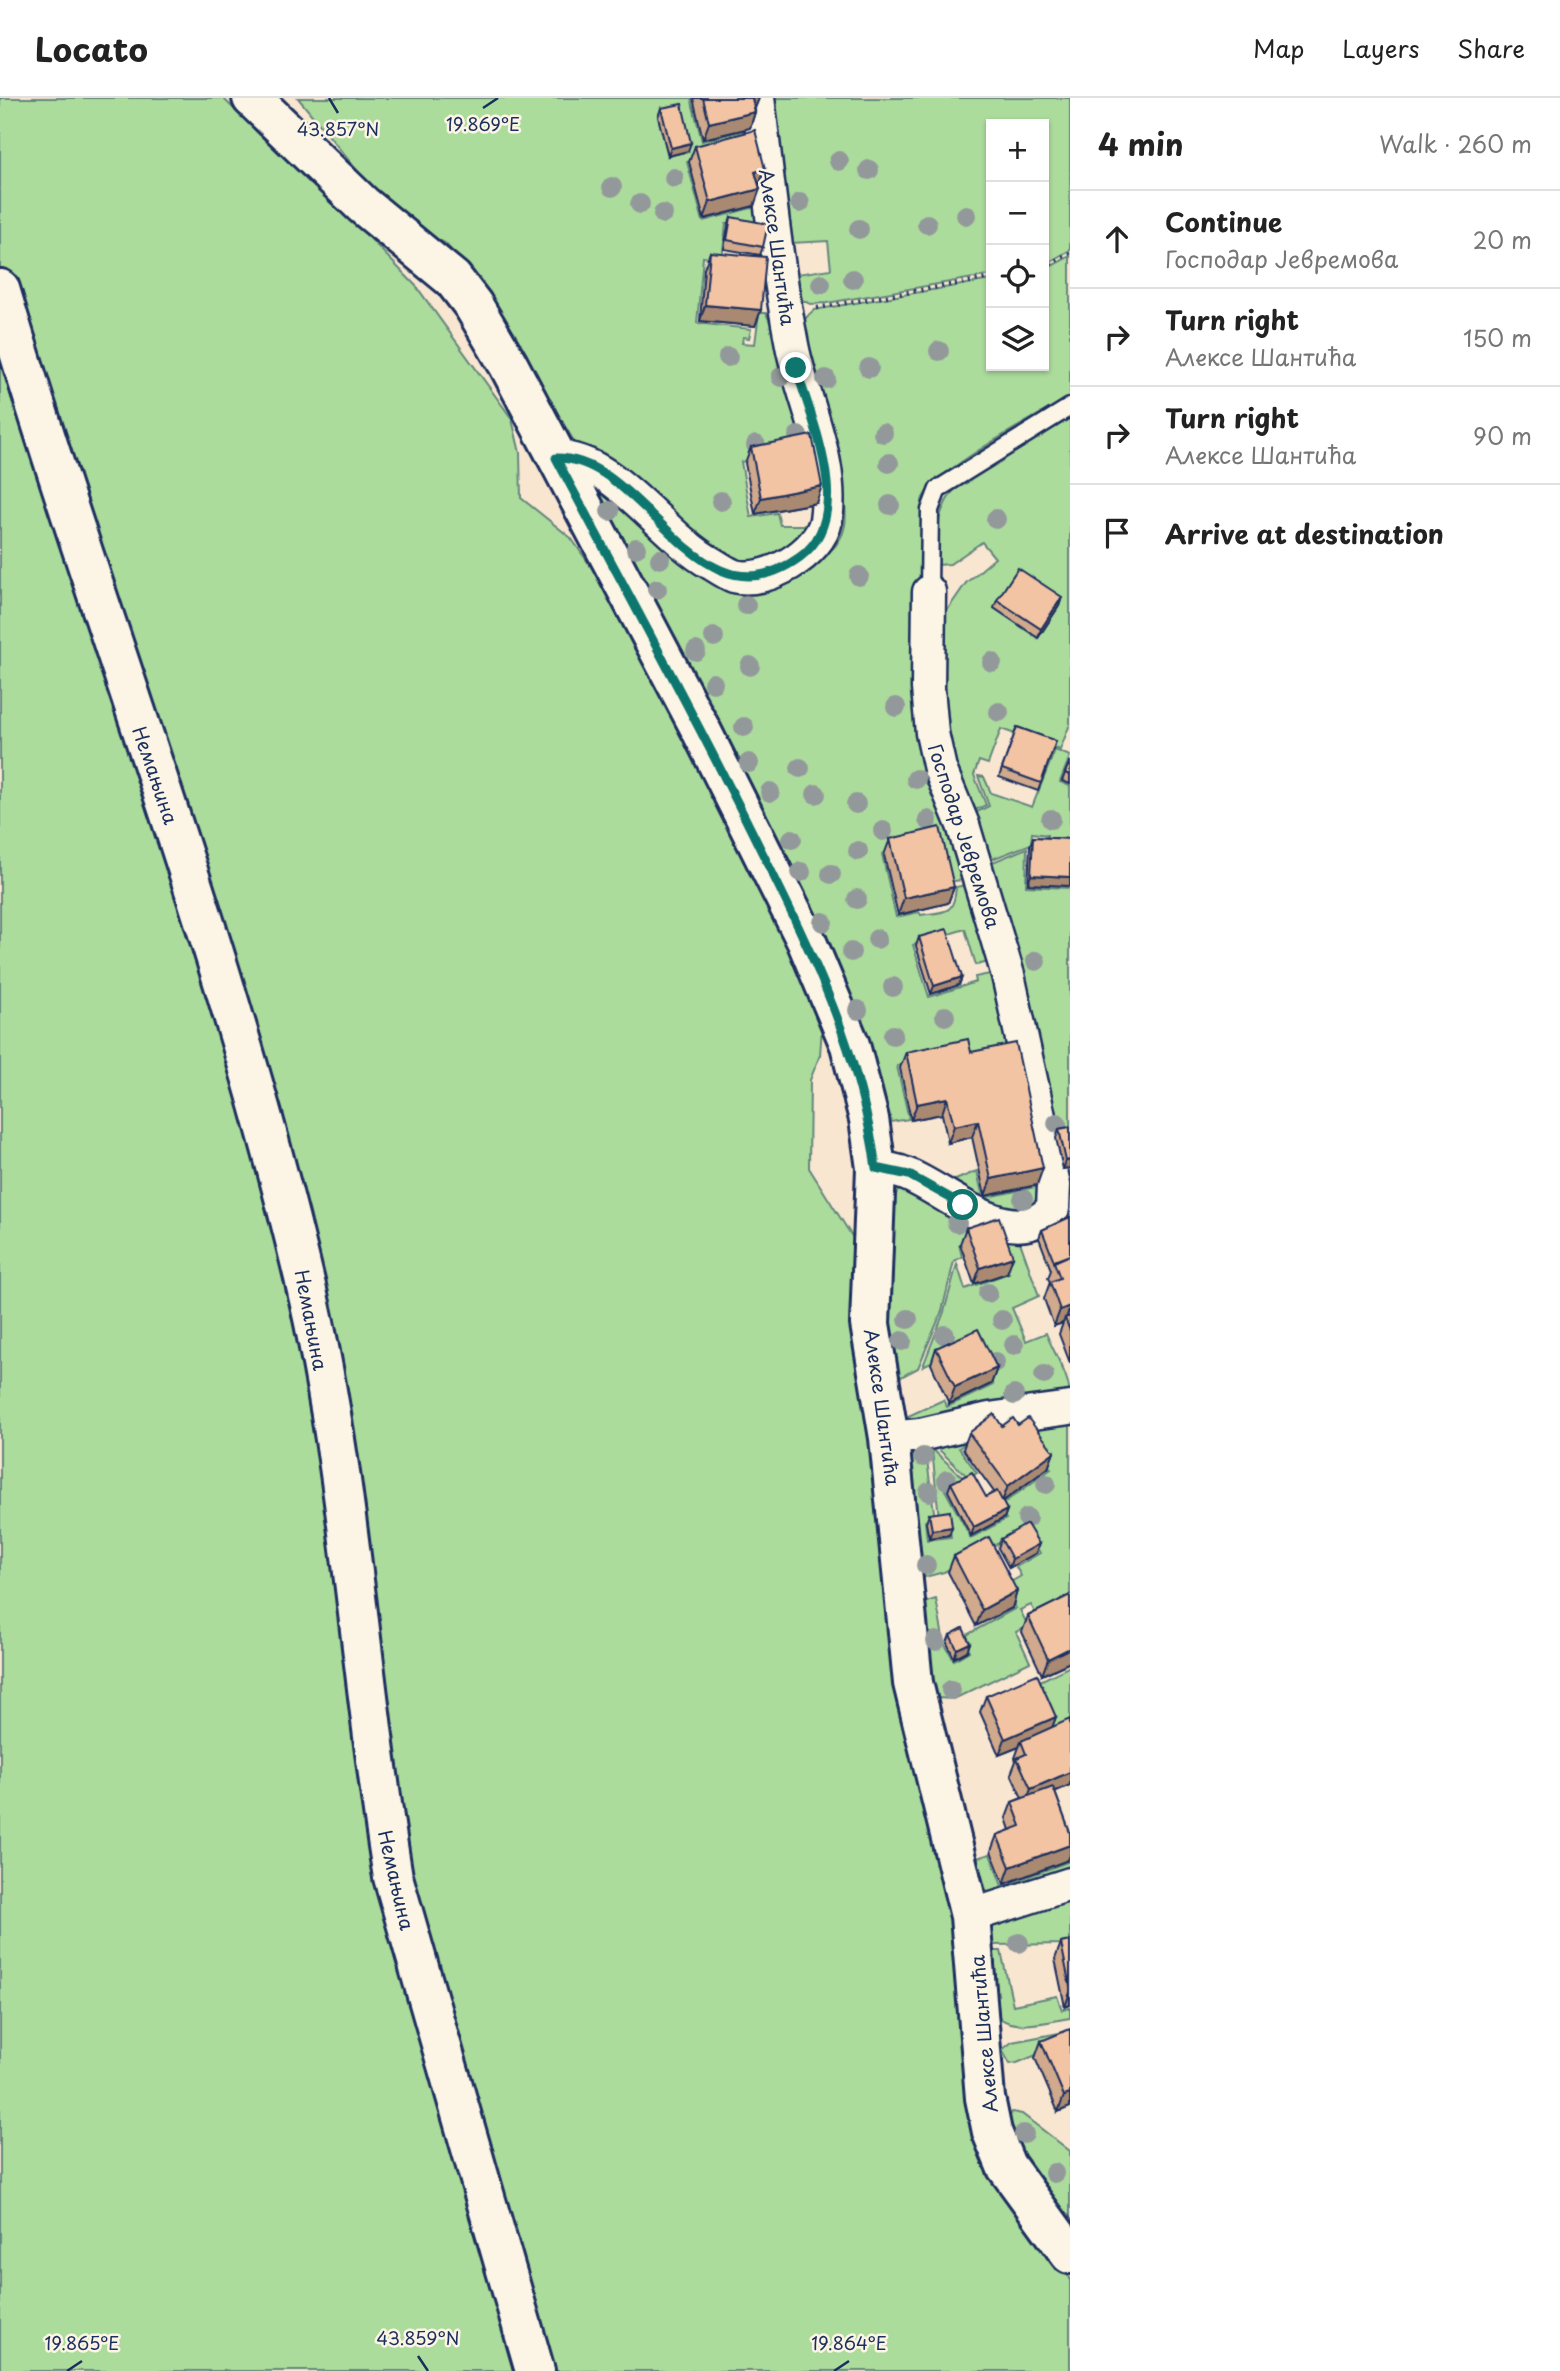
<!DOCTYPE html>
<html lang="en">
<head>
<meta charset="utf-8">
<style>
	:root { --surface:#fff; --page:#f6f6f6; --text:#222; --muted:#767676; --line:#e0e0e0 }
	body { margin:0; font-family:"Playpen Sans",sans-serif; background:var(--page); color:var(--text) }
	.controls { position:absolute; right:21px; top:21px; display:grid; overflow:hidden; border-radius:0px; box-shadow:0 2px 5px #0004 }
	.controls button { width:63px; height:63px; display:grid; place-items:center; padding:0; border:0; border-bottom:2px solid var(--line); background:var(--surface); color:var(--text); font:35px sans-serif }
	.stop { position:absolute; width:21px; height:21px; margin:-16px; border:5px solid #0f766e; border-radius:50%; background:#fff }
	.stop.end { background:#0f766e; border-color:#fff; box-shadow:0 2px 7px #0008 }
	.list { margin:0; padding:0; list-style:none }
	h2 { display:flex; justify-content:space-between; align-items:center; height:91px; margin:0; padding:0 28px; font-size:30px }
	h2 small { font-size:23px; font-weight:400; color:var(--muted) }
	.list li { display:grid; grid-template-columns:46px 1fr auto; gap:21px; align-items:center; box-sizing:border-box; height:98px; padding:0 28px; border-top:2px solid var(--line) }
	.list b { display:block; font-size:26px; white-space:nowrap }
	.list p { margin:0; font-size:23px; white-space:nowrap; color:var(--muted) }
	.list em { font-size:23px; font-style:normal; color:var(--muted) }
	.icon { flex:none; width:38px; height:38px; fill:none; stroke:currentColor; stroke-width:2; stroke-linecap:round; stroke-linejoin:round }
	.map { position:relative; flex:none; width:1070px; height:2273px; overflow:hidden }
	header { display:flex; align-items:center; gap:42px; box-sizing:border-box; height:98px; padding:0 35px; background:var(--surface); border-bottom:2px solid var(--line) }
	header strong { font-size:33px }
	nav { display:flex; gap:38px; margin-inline-start:auto; font-size:24px }
	main { display:flex }
	aside { flex:1; background:var(--surface) }
	.map>svg:first-child { display:block }
</style>
</head>
<body>
<header>
<strong>Locato</strong>
<nav><a>Map</a><a>Layers</a><a>Share</a></nav>
</header>
<main>
<div class="map">
<svg width="1070" height="2273" viewBox="0 0 1070 2273">
	<rect width="100%" height="100%" fill="#f9e6d1"/>
	<filter id="ink" filterUnits="userSpaceOnUse"><feTurbulence type="fractalNoise" baseFrequency=".0143" numOctaves="2"/><feDisplacementMap in="SourceGraphic" scale="14" xChannelSelector="R" yChannelSelector="G"/><feConvolveMatrix kernelMatrix="1 2 1 2 8 2 1 2 1" color-interpolation-filters="sRGB"/></filter>
	<g filter="url(#ink)">
		<g fill="#acdc9c" stroke="#64867d" stroke-width="2">
			<polygon points="0,0 223,0 262,39 324,93 416,188 512,321 520,355 521,400 571,440 610,496 807,876 822,929 820,957 810,982 809,1070 853,1140 862,1275 894,1578 939,1751 998,2089 1030,2133 1070,2180 1070,2273 0,2273"/>
			<path d="M298 0H691L702 43 751 31 750 47 687 64 703 123 755 109 766 133 726 126 722 162 703 159 697 225 751 231 749 240 743 239 742 245 755 246 759 215H766L786 260 807 351 741 364 751 419 777 415 780 427H817L810 438 748 472C682 443 635 384 575 345L477 181 445 145 412 129 377 97Z"/>
			<polygon points="766,0 1070,0 1070,152 1044,167 1044,26 991,26 991,177 827,205 810,206 802,202 797,176 831,171 828,143 791,145"/>
			<path d="M1070 158V299C1041 316 928 375 922 403L921 619 924 644 974 781 945 784 935 744 882 756 896 819 919 814 921 817C945 813 954 818 956 789L975 785 998 862 976 867 965 831 913 847 929 899 976 884 975 879 1000 874 1045 1094C1031 1136 965 1109 946 1086L977 1073 983 1100 1040 1088 1011 958 968 967 965 954 897 968 909 1021 891 1024 844 899 796 796 710 620 577 369H582L595 379C624 405 697 478 732 488 758 495 786 482 807 469 824 459 841 449 845 427 851 390 815 292 804 252 801 235 799 223 814 212L991 182V268H1044V172Z"/>
			<path d="M1070 318V626L1060 652 1001 631 988 666 979 663 974 677 986 707 965 717 944 668 939 524 966 485 995 460 982 444 950 466 938 467C930 445 940 407 955 391Z"/>
			<polygon points="1055,652 1070,658 1060,684 1070,688 1070,747 1047,747 1047,737 1032,735 1031,746 982,765 965,720 989,708 978,678 984,679 991,695 1032,709"/>
			<polygon points="1027,750 1026,788 1070,790 1070,1035 1055,1038 983,768"/>
			<path d="M904 1090 1019 1141 1039 1198 1012 1210 1026 1243 1046 1235C1054 1256 1070 1278 1070 1299L911 1325 904 1320 943 1302 947 1309 993 1287 972 1244 923 1268 944 1214 957 1166 965 1191 1009 1175 994 1134 959 1146 962 1159 954 1163 942 1213 918 1270 899 1280 886 1230 892 1104 897 1094Z"/>
			<polygon points="1070,1321 1070,1509 1040,1523 1031,1507 1020,1512 1028,1528 1016,1534 1030,1564 954,1601 936,1600 923,1505 936,1501 944,1545 954,1562 969,1553 963,1539 1016,1510 1004,1488 1021,1478 1016,1469 1040,1455 1025,1431 944,1474 921,1480 908,1354 924,1350 926,1355 935,1421 925,1423 927,1442 951,1439 948,1419 939,1420 932,1351 965,1381 945,1392 971,1440 1006,1421 994,1399 1001,1407 1051,1371 1023,1334 1006,1330"/>
			<polygon points="983,1333 959,1350 977,1375 969,1380 936,1349"/>
			<polygon points="1070,1568 1070,1632 1053,1639 1030,1588"/>
			<polygon points="990,1756 1002,1788 1070,1763 1070,1774 991,1799 986,1792 977,1760"/>
			<polygon points="1070,1795 1070,1846 992,1847 988,1824"/>
			<path d="M993 1853H1001L1013 1907 1057 1898 1062 1912 1070 1910V1920C1050 1923 1007 1936 995 1914Z"/>
			<polygon points="1070,1933 1070,1943 1017,1965 1010,1966 1002,1952 1012,1944"/>
			<polygon points="1012,2014 1022,2016 1070,2053 1070,2121 1019,2049 1008,2021"/>
		</g>
		<g fill="none" stroke-linecap="round" stroke-linejoin="round">
			<defs>
				<polyline id="lane" points="929,494 930,412 938,391 1070,309"/>
				<g id="street">
					<path d="M557 360C613 359 662 438 711 465 718 469 726 475 734 478 766 487 820 455 826 422 835 363 803 304 792 247 776 165 768 82 758 0"/>
					<path d="M876 1070C887 1071 898 1072 908 1077 949 1094 1014 1156 1053 1110L1054 1087 1008 877 963 727 940 671 932 635 928 590 929 494"/>
					<polyline points="889,1340 920,1337 989,1321 1070,1310"/>
					<polyline points="970,1818 1070,1786"/>
				</g>
				<g id="secondary">
					<polyline points="252,0 363,107 453,181 473,207 508,266 702,634 806,842 850,947 869,1021 876,1070 870,1226 889,1340 913,1585 970,1818 985,2000 992,2034 1006,2068 1070,2156"/>
					<path d="M0 191C98 523 226 846 305 1184 351 1380 360 1581 393 1779L535 2273"/>
				</g>
			</defs>
			<use href="#lane" stroke="#1b2f5e" stroke-width="21"/>
			<use href="#street" stroke="#1b2f5e" stroke-width="37"/>
			<use href="#secondary" stroke="#1b2f5e" stroke-width="44"/>
			<g stroke="#1b2f5e" stroke-width="4.5" stroke-dasharray="2 5" stroke-linecap="butt">
				<polyline points="1044,169 1070,155"/>
				<polyline points="817,210 991,180"/>
			</g>
			<use href="#lane" stroke="#fcf5e5" stroke-width="16"/>
			<use href="#street" stroke="#fcf5e5" stroke-width="32"/>
			<use href="#secondary" stroke="#fcf5e5" stroke-width="38"/>
		</g>
		<g fill="#93999b">
			<circle cx="839" cy="63" r="10"/>
			<circle cx="869" cy="72" r="10"/>
			<circle cx="674" cy="80" r="10"/>
			<circle cx="612" cy="89" r="10"/>
			<circle cx="800" cy="105" r="10"/>
			<circle cx="640" cy="106" r="10"/>
			<circle cx="663" cy="116" r="10"/>
			<circle cx="966" cy="117" r="10"/>
			<circle cx="927" cy="126" r="10"/>
			<circle cx="859" cy="131" r="10"/>
			<circle cx="853" cy="181" r="10"/>
			<circle cx="821" cy="186" r="10"/>
			<circle cx="939" cy="253" r="10"/>
			<circle cx="728" cy="259" r="10"/>
			<circle cx="869" cy="270" r="10"/>
			<circle cx="781" cy="279" r="10"/>
			<circle cx="826" cy="281" r="10"/>
			<circle cx="883" cy="335" r="10"/>
			<circle cx="798" cy="338" r="10"/>
			<circle cx="756" cy="347" r="10"/>
			<circle cx="889" cy="365" r="10"/>
			<circle cx="721" cy="403" r="10"/>
			<circle cx="890" cy="407" r="10"/>
			<circle cx="610" cy="413" r="10"/>
			<circle cx="996" cy="421" r="10"/>
			<circle cx="636" cy="450" r="10"/>
			<circle cx="660" cy="461" r="10"/>
			<circle cx="859" cy="478" r="10"/>
			<circle cx="657" cy="491" r="10"/>
			<circle cx="746" cy="507" r="10"/>
			<circle cx="714" cy="539" r="10"/>
			<circle cx="696" cy="553" r="10"/>
			<circle cx="992" cy="564" r="10"/>
			<circle cx="750" cy="568" r="10"/>
			<circle cx="713" cy="585" r="10"/>
			<circle cx="896" cy="609" r="10"/>
			<circle cx="999" cy="614" r="10"/>
			<circle cx="744" cy="629" r="10"/>
			<circle cx="749" cy="665" r="10"/>
			<circle cx="800" cy="670" r="10"/>
			<circle cx="916" cy="681" r="10"/>
			<circle cx="770" cy="694" r="10"/>
			<circle cx="816" cy="696" r="10"/>
			<circle cx="856" cy="706" r="10"/>
			<circle cx="1051" cy="721" r="10"/>
			<circle cx="928" cy="722" r="10"/>
			<circle cx="883" cy="733" r="10"/>
			<circle cx="792" cy="741" r="10"/>
			<circle cx="858" cy="753" r="10"/>
			<circle cx="801" cy="774" r="10"/>
			<circle cx="831" cy="776" r="10"/>
			<circle cx="857" cy="801" r="10"/>
			<circle cx="823" cy="824" r="10"/>
			<circle cx="877" cy="841" r="10"/>
			<circle cx="851" cy="854" r="10"/>
			<circle cx="1036" cy="863" r="10"/>
			<circle cx="893" cy="889" r="10"/>
			<circle cx="858" cy="912" r="10"/>
			<circle cx="945" cy="918" r="10"/>
			<circle cx="893" cy="937" r="10"/>
			<circle cx="1057" cy="1025" r="10"/>
			<circle cx="1023" cy="1101" r="10"/>
			<circle cx="957" cy="1125" r="10"/>
			<circle cx="988" cy="1195" r="10"/>
			<circle cx="908" cy="1221" r="10"/>
			<circle cx="1002" cy="1222" r="10"/>
			<circle cx="945" cy="1237" r="10"/>
			<circle cx="902" cy="1243" r="10"/>
			<circle cx="1014" cy="1247" r="10"/>
			<circle cx="995" cy="1264" r="10"/>
			<circle cx="1044" cy="1277" r="10"/>
			<circle cx="1014" cy="1297" r="10"/>
			<circle cx="923" cy="1359" r="10"/>
			<circle cx="947" cy="1382" r="10"/>
			<circle cx="1046" cy="1386" r="10"/>
			<circle cx="929" cy="1394" r="10"/>
			<circle cx="1027" cy="1420" r="10"/>
			<circle cx="926" cy="1467" r="10"/>
			<circle cx="936" cy="1543" r="10"/>
			<circle cx="951" cy="1592" r="10"/>
			<circle cx="1019" cy="1845" r="10"/>
			<circle cx="1024" cy="2036" r="10"/>
			<circle cx="1054" cy="2075" r="10"/>
		</g>
		<g fill="#d1a98c" stroke="#1b2f5e" stroke-width="2">
			<polygon points="693,0 759,0 755,10 755,14 750,30 703,41"/>
			<polygon points="661,10 688,53 668,58 658,19"/>
			<polygon points="695,48 765,71 759,87 754,108 704,121 689,64"/>
			<polygon points="731,119 763,149 760,157 724,151 728,128"/>
			<polygon points="710,154 761,212 755,228 700,223 704,171"/>
			<polygon points="751,349 816,405 755,416 745,365"/>
			<polygon points="1062,499 1059,508 1038,540 994,510 997,502"/>
			<polygon points="1017,629 1056,643 1038,693 999,679"/>
			<polygon points="1070,663 1070,686 1062,683"/>
			<polygon points="1033,739 1070,741 1070,788 1028,786 1030,748"/>
			<polygon points="890,741 954,789 948,805 898,817 884,757"/>
			<polygon points="919,839 962,879 959,887 931,896 916,848"/>
			<polygon points="906,954 971,954 1037,1087 985,1098 972,1039 948,1045 942,1016 911,1022 900,970"/>
			<polygon points="1070,1029 1070,1070 1063,1071 1056,1040 1059,1031"/>
			<polygon points="1070,1119 1070,1265 1059,1236 1063,1225 1054,1228 1044,1201 1050,1184 1048,1180 1051,1172 1039,1140 1042,1132"/>
			<polygon points="966,1130 1007,1175 974,1186 960,1146"/>
			<polygon points="936,1250 997,1270 991,1286 949,1306 931,1266"/>
			<polygon points="1018,1327 1054,1354 1048,1370 1002,1404 1007,1412 1004,1420 971,1438 948,1393 951,1385 986,1399 994,1394 963,1351 969,1335 1002,1328"/>
			<polygon points="929,1416 952,1429 949,1437 929,1440 926,1425"/>
			<polygon points="1001,1441 1036,1455 1009,1470 998,1450"/>
			<polygon points="954,1458 1017,1493 1012,1510 976,1528 948,1474"/>
			<polygon points="1070,1497 1070,1564 1042,1577 1022,1534 1028,1518"/>
			<polygon points="950,1537 970,1545 967,1553 954,1560 947,1545"/>
			<polygon points="986,1598 1056,1619 1052,1629 1055,1694 1070,1735 1070,1757 1068,1762 1004,1786 991,1753 997,1737 1010,1732 1006,1720 1012,1704 1022,1700 1011,1676 1016,1663 1015,1660 1019,1649 999,1657 980,1614"/>
			<polygon points="1070,1843 1070,1907 1065,1909 1055,1861 1061,1845"/>
			<polygon points="1041,1943 1070,2009 1058,2014 1035,1960"/>
		</g>
		<g fill="#aa8972" stroke="#1b2f5e" stroke-width="2">
			<polygon points="750,0 759,0 755,10"/>
			<polygon points="755,14 750,30 703,41 709,25"/>
			<polygon points="691,45 688,53 668,58 671,50"/>
			<polygon points="765,71 759,88 755,74"/>
			<polygon points="760,91 754,108 704,121 710,104"/>
			<polygon points="705,207 761,212 755,228 700,223"/>
			<polygon points="822,388 816,405 755,416 761,400"/>
			<polygon points="1062,499 1059,508 1038,540 1041,531"/>
			<polygon points="1031,777 1070,779 1070,788 1028,786"/>
			<polygon points="954,789 948,805 898,817 904,800"/>
			<polygon points="962,879 959,887 931,896 934,888"/>
			<polygon points="947,1000 942,1016 911,1022 917,1006"/>
			<polygon points="978,1023 972,1039 948,1045 954,1028"/>
			<polygon points="1070,1062 1070,1070 1063,1071 1066,1063"/>
			<polygon points="1043,1070 1037,1087 985,1098 991,1081"/>
			<polygon points="1013,1159 1007,1175 974,1186 980,1170"/>
			<polygon points="1070,1208 1066,1221 1065,1220 1063,1225 1054,1228 1060,1212"/>
			<polygon points="997,1270 991,1286 949,1306 955,1289"/>
			<polygon points="1054,1354 1048,1370 1002,1404 1008,1388"/>
			<polygon points="1007,1412 1004,1420 971,1438 974,1429"/>
			<polygon points="952,1429 949,1437 929,1440 932,1432"/>
			<polygon points="1039,1446 1036,1455 1009,1470 1012,1461"/>
			<polygon points="1017,1493 1012,1510 976,1528 982,1512"/>
			<polygon points="970,1545 967,1553 954,1560 957,1551"/>
			<polygon points="1070,1550 1070,1564 1042,1577 1048,1561"/>
			<polygon points="1056,1619 1050,1635 1021,1643 1019,1649 999,1657 1005,1641"/>
			<polygon points="1070,1674 1070,1687 1025,1707 1031,1691"/>
			<polygon points="1070,1747 1070,1757 1068,1762 1004,1786 1010,1769"/>
			<polygon points="1070,1894 1070,1907 1065,1909"/>
			<polygon points="1070,1996 1070,2009 1058,2014 1064,1998"/>
		</g>
		<g fill="#f3c4a3" stroke="#1b2f5e" stroke-width="2">
			<polygon points="703,0 752,0 755,14 709,25"/>
			<polygon points="682,6 691,45 671,50 661,10"/>
			<polygon points="755,32 765,71 755,74 760,91 710,104 695,48"/>
			<polygon points="731,119 768,126 763,149 727,142"/>
			<polygon points="710,154 766,159 761,212 705,207"/>
			<polygon points="812,337 822,388 761,400 751,349"/>
			<polygon points="1018,470 1062,499 1041,531 997,502"/>
			<polygon points="1017,629 1056,643 1041,685 1002,671"/>
			<polygon points="1070,663 1070,677 1065,675"/>
			<polygon points="940,729 954,789 904,800 890,741"/>
			<polygon points="1033,739 1070,741 1070,779 1031,777"/>
			<polygon points="947,831 962,879 934,888 919,839"/>
			<polygon points="968,941 971,954 1016,945 1043,1070 991,1081 978,1023 954,1028 947,1000 917,1006 906,954"/>
			<polygon points="1070,1029 1070,1062 1066,1063 1059,1031"/>
			<polygon points="999,1119 1013,1159 980,1170 966,1130"/>
			<polygon points="1070,1119 1070,1157 1054,1163 1042,1132"/>
			<polygon points="1070,1157 1070,1208 1060,1212 1050,1184 1060,1180 1054,1164"/>
			<polygon points="1070,1218 1070,1233 1065,1220"/>
			<polygon points="978,1231 997,1270 955,1289 936,1250"/>
			<polygon points="994,1316 1002,1328 1013,1320 1018,1327 1028,1320 1054,1354 1008,1388 969,1335"/>
			<polygon points="972,1374 986,1399 997,1393 1007,1412 974,1429 951,1385"/>
			<polygon points="950,1413 952,1429 932,1432 929,1416"/>
			<polygon points="1027,1426 1039,1446 1012,1461 1001,1441"/>
			<polygon points="989,1439 1017,1493 982,1512 954,1458"/>
			<polygon points="1070,1497 1070,1550 1048,1561 1028,1518"/>
			<polygon points="963,1530 970,1545 957,1551 950,1537"/>
			<polygon points="1037,1576 1056,1619 1005,1641 986,1598"/>
			<polygon points="1070,1621 1070,1674 1031,1691 1017,1660 1026,1656 1021,1643"/>
			<polygon points="1053,1689 1070,1735 1070,1747 1010,1769 997,1737 1021,1728 1012,1704"/>
			<polygon points="1070,1843 1070,1889 1061,1845"/>
			<polygon points="1070,1931 1070,1996 1064,1998 1041,1943"/>
		</g>
	</g>
	<g fill="none" stroke-linecap="round" stroke-linejoin="round" filter="url(#ink)">
		<path stroke="#0f766e" stroke-width="9" d="M796 270C812 324 856 418 800 459 696 535 647 359 556 360 623 487 692 612 755 740 809 850 859 946 876 1070L909 1077 963 1107"/>
	</g>
	<path fill="none" stroke="#1b2f5e" stroke-width="2.5" d="M329 0 338 15M483 10 498 0M418 2258 428 2273M67 2273 82 2263M834 2273 849 2263"/>
	<g text-anchor="middle" dominant-baseline="central" stroke-width="5" stroke-linejoin="round" paint-order="stroke">
		<g font-size="19" fill="#1b2f5e" stroke="#fcf5e5">
			<text transform="translate(778 149) rotate(82)">Алексе Шантића</text>
			<text transform="translate(156 677) rotate(71)">Немањина</text>
			<text transform="translate(965 738) rotate(72)">Господар Јевремова</text>
			<text transform="translate(312 1222) rotate(79)">Немањина</text>
			<text transform="translate(883 1309) rotate(82)">Алексе Шантића</text>
			<text transform="translate(397 1782) rotate(77)">Немањина</text>
			<text transform="translate(983 1936) rotate(-95)">Алексе Шантића</text>
		</g>
	</g>
	<g font-size="18" text-anchor="middle" fill="#1b2f5e" stroke="#fcf5e5" stroke-width="5" stroke-linejoin="round" paint-order="stroke">
		<text x="483" y="33">19.869°E</text>
		<text x="338" y="38">43.857°N</text>
		<text x="418" y="2247">43.859°N</text>
		<text x="82" y="2252">19.865°E</text>
		<text x="849" y="2252">19.864°E</text>
	</g>
</svg>
<div class="controls">
<button>+</button>
<button>−</button>
<button><svg class="icon" aria-label="locate" viewBox="0 0 24 24"><circle cx="12" cy="12" r="6"/><path d="M12 2v4M12 18v4M2 12h4M18 12h4"/></svg></button>
<button><svg class="icon" aria-label="layers" viewBox="0 0 24 24"><path d="M12 4l9 5-9 5-9-5zM3 14l9 5 9-5"/></svg></button>
</div>
<div class="stop" style="left:963px;top:1107px"></div>
<div class="stop end" style="left:796px;top:270px"></div>
</div>
<aside>
<h2>4 min<small>Walk · 260 m</small></h2>
<ul class="list">
<li><svg class="icon" aria-label="ahead" viewBox="0 0 24 24"><path d="M12 20V5M6 11l6-6 6 6"/></svg><div><b>Continue</b><p>Господар Јевремова</p></div><em>20 m</em></li>
<li><svg class="icon" aria-label="right" viewBox="0 0 24 24"><path d="M7 20v-9h11M14 6l5 5-5 5"/></svg><div><b>Turn right</b><p>Алексе Шантића</p></div><em>150 m</em></li>
<li><svg class="icon" aria-label="right" viewBox="0 0 24 24"><path d="M7 20v-9h11M14 6l5 5-5 5"/></svg><div><b>Turn right</b><p>Алексе Шантића</p></div><em>90 m</em></li>
<li><svg class="icon" aria-label="arrive" viewBox="0 0 24 24"><path d="M6 21V4h12l-3 4 3 4H6"/></svg><div><b>Arrive at destination</b></div></li>
</ul>
</aside>
</main>
</body>
</html>
